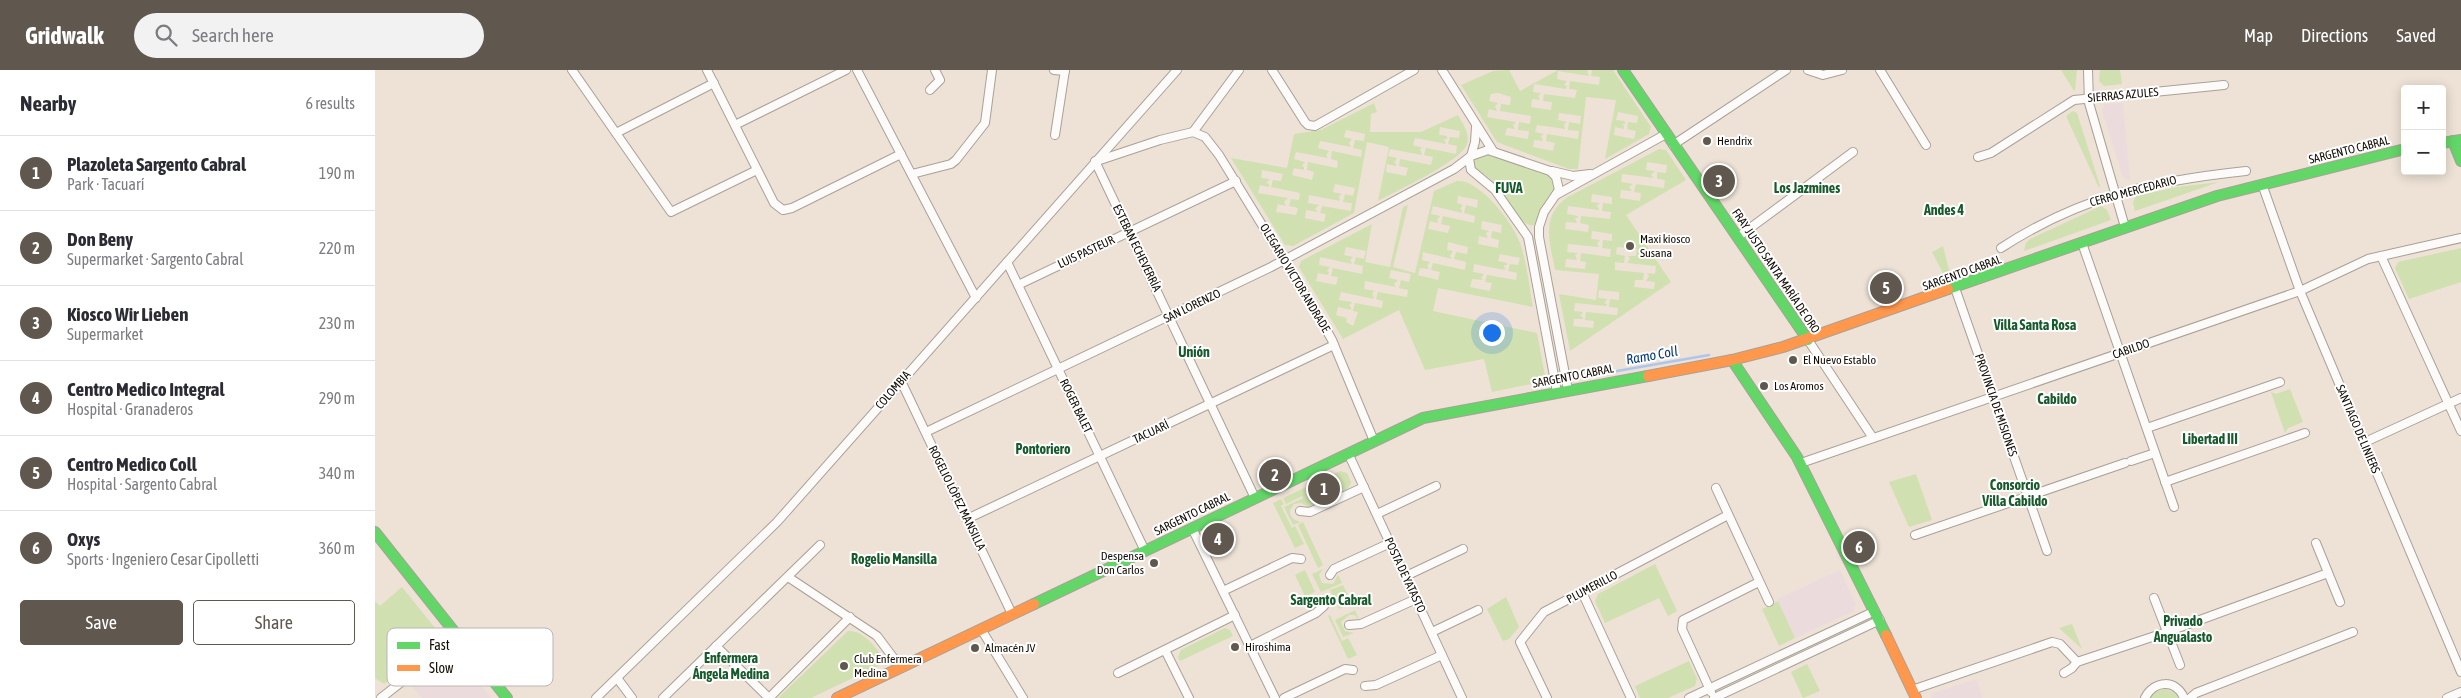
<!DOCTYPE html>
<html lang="en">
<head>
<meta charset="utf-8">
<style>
	:root { --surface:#fff; --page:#f2f2f3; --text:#2b2b33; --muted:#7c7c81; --line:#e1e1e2; --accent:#60574e }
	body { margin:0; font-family:"Asap Condensed",sans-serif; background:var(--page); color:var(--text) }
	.controls { position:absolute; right:15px; top:15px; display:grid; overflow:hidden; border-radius:5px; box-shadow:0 2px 12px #0003 }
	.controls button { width:45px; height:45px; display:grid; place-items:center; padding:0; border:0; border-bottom:1px solid var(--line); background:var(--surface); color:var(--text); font:25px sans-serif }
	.you { position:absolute; left:1116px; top:262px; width:18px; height:18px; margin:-12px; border:4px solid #fff; border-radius:50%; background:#1a73e8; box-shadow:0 0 0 8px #1a73e833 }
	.badge { display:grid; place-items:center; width:32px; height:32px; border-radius:50%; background:var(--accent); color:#fff; font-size:16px; font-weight:700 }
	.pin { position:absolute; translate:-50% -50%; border:2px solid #fff; box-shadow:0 1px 5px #0006 }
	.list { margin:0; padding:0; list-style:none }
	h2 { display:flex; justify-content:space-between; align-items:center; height:65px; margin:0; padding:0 20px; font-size:21px }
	h2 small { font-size:16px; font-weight:400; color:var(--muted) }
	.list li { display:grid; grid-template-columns:32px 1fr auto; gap:15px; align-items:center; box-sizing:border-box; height:75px; padding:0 20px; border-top:1px solid var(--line) }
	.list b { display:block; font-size:19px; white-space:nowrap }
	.list p { margin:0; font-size:16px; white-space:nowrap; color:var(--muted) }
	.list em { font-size:16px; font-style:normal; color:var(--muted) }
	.actions { display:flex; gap:10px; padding:15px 20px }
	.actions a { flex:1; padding:11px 0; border:1px solid var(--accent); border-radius:5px; text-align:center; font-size:18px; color:var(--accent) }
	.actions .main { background:var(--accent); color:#fff }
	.icon { flex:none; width:28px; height:28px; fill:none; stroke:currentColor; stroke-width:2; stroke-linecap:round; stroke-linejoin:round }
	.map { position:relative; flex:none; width:2086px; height:628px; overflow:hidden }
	header { display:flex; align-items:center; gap:30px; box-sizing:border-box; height:70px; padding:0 25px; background:var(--accent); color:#fff }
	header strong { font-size:24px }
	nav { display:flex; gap:28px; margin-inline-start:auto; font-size:18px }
	.search { width:350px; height:45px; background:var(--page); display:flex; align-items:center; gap:12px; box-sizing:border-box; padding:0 18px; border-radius:28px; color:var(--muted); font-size:19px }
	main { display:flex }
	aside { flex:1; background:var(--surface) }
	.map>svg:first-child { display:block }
</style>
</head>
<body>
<header>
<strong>Gridwalk</strong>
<div class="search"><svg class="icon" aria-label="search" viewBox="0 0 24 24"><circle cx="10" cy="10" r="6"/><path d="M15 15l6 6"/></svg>Search here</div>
<nav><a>Map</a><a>Directions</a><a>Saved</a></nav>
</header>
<main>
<aside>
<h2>Nearby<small>6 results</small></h2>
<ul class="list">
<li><span class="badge">1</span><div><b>Plazoleta Sargento Cabral</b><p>Park · Tacuarí</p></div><em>190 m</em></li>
<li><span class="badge">2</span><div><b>Don Beny</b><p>Supermarket · Sargento Cabral</p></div><em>220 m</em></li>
<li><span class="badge">3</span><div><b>Kiosco Wir Lieben</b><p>Supermarket</p></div><em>230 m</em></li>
<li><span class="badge">4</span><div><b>Centro Medico Integral</b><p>Hospital · Granaderos</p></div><em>290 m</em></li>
<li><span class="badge">5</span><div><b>Centro Medico Coll</b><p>Hospital · Sargento Cabral</p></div><em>340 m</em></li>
<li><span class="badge">6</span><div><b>Oxys</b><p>Sports · Ingeniero Cesar Cipolletti</p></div><em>360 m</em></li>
</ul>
<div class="actions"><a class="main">Save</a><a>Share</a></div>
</aside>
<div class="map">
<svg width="2086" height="628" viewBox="0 0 2086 628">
	<rect width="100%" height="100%" fill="#eee2d6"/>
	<g fill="#ecdbdd">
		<polygon points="1748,33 1755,110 1754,110 1748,107 1727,40 1730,34"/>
		<polygon points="1465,500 1481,534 1479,541 1420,568 1402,529"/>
		<polygon points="75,585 82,586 116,628 47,628 38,617"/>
		<polygon points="1601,609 1608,628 1556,628 1558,623"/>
	</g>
	<g fill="#d0e0b1" fill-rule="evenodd">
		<path d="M1134 0 1145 21 1183 0H1214L1212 1 1214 6 1183 1 1182 9 1192 11 1189 15 1192 16 1191 19 1159 14 1158 22 1166 23 1163 26 1165 30 1157 29 1156 37 1176 40 1177 32 1168 31 1169 24 1200 28 1202 20 1194 19 1195 11 1224 15 1225 7 1216 6 1217 0H1238L1276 57 1274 64 1230 89 1241 30 1211 27 1203 99H1194L1122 72 1086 15 1118 1ZM1123 23 1136 27 1135 35 1126 34 1125 41 1156 46 1155 54 1144 52 1143 60 1154 61 1153 69 1130 65 1132 58 1140 59 1138 55 1141 52 1112 47 1114 39 1122 41 1120 36 1123 33 1114 31 1116 24ZM1243 42 1263 46 1262 53 1253 52 1252 59 1261 61 1259 69 1239 65 1240 57 1249 59V56L1247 54H1250V51L1241 50ZM1184 43 1206 46 1205 54 1194 52 1193 60 1204 61 1203 69 1172 64 1171 71 1180 73 1178 81 1158 77 1159 70 1168 71 1166 66 1169 64 1160 62 1162 55 1190 59 1189 54 1192 52 1183 50Z"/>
		<polygon points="1686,0 1702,0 1700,20 1699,21"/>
		<polygon points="1725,0 1745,0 1747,14 1729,16 1724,11"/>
		<path d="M999 33 1002 42 996 44 995 62H1046L1083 45C1088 54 1095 63 1092 74 1087 91 1021 121 1003 131L1014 77 992 72 979 143 918 176 910 175 856 88 912 98 919 64 946 60ZM1065 57 1085 61 1084 68 1075 67 1073 74 1082 76 1081 84 1051 78 1049 85 1058 87 1056 95 1025 89 1024 96 1033 98 1031 106 1011 102 1012 94 1021 96V93H1019L1022 88 1013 86 1015 79 1047 85 1045 79 1048 78 1038 75 1040 68 1071 74 1069 69H1072V66L1064 65ZM971 60 990 64 989 71 980 70 978 78 987 80 986 87 957 81 956 89 963 91 962 98 933 92 932 100 939 102 937 110 917 105 919 98 929 100V97L927 96 930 92 919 89 921 82 953 88 951 85 954 81 943 78 945 71 976 77 974 73 977 69 969 67ZM887 100 908 104 906 111 898 110 896 117 925 123 924 130 916 129 914 136 923 138 921 145 901 142 903 134 911 136 909 132 913 128 883 123 885 115 894 117V114L891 113 895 109 886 108ZM960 114 980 118 978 126 970 124 968 132 977 133 976 141 947 136 945 143 951 144 949 152 930 148 931 140 943 142 940 139 944 135 933 133 934 125 965 131 964 126 967 124 958 122Z"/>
		<polygon points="1698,41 1702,43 1725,116 1724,118 1691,46"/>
		<path d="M1284 79 1291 80 1311 110 1251 145 1296 212 1195 281 1184 224 1221 230 1224 204 1180 200C1175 173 1165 145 1193 127ZM1272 92 1292 95 1291 103 1282 102V109L1290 110 1289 118 1261 114 1259 122 1266 123 1265 131 1245 128 1246 120 1257 121 1254 117 1258 114 1246 112 1247 104 1279 108 1276 105 1280 101 1271 100ZM1217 124 1237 127V134L1228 133 1227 141 1236 142 1235 149 1206 146 1205 153 1214 155 1213 162 1190 159 1191 152 1202 153 1200 148H1203V146L1192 144 1193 136 1224 140 1222 135 1225 133 1216 132ZM1217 161 1237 164V171L1228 170 1227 178 1236 179 1235 187 1206 183 1205 191 1211 192 1210 199 1190 197 1191 189 1202 190 1200 185 1203 183 1192 182 1193 174 1224 177 1222 173 1225 170 1216 169ZM1242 177 1262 179 1261 186H1253L1255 189 1252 193 1281 196 1280 204 1272 203 1274 206 1271 211 1280 212 1279 219 1259 217 1260 210H1268L1269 203 1240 200V192L1249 193 1250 186 1241 184ZM1224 220 1244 222V230L1235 229 1234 237 1243 238 1242 245 1211 242 1210 250 1219 251 1218 258 1198 256 1199 249H1208V247L1205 246 1208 242 1199 241 1200 233 1231 236 1232 234 1229 233 1232 229 1223 228Z"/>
		<path d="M1113 84 1178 107 1180 119 1170 132 1159 155C1145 159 1127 123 1118 112 1113 106 1106 102 1099 99L1098 91 1100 88Z"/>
		<path d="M1082 111C1105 109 1138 153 1145 173 1152 193 1154 216 1158 237L1063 218 1058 241 1162 263 1170 306 1166 312 1117 322 1109 289 1050 300 1024 240 968 269 924 197 926 191 997 154 990 192 1015 197 1028 137 1033 135 1018 197 1040 203 1059 121ZM1083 126 1103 130 1102 138 1091 135 1089 143 1100 146 1099 153 1068 146 1066 154 1075 156 1073 163 1053 159 1055 151 1063 153 1062 150 1065 146 1056 144 1058 136 1087 143V140L1085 139 1088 135 1082 133ZM1107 151 1127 155 1126 163 1117 161 1116 168 1124 170 1123 178 1103 174 1104 166 1113 168 1111 163 1114 161 1106 159ZM1073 172 1093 177 1092 184 1081 182 1079 189 1091 192 1090 200 1058 193 1056 200 1065 202 1063 210 1043 205 1045 198 1054 199 1052 196 1055 192 1047 190 1048 182 1077 189 1075 186 1078 181 1072 180ZM971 177 991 181 989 189 981 187 979 194 988 196 987 204 958 198 956 206 963 207 961 215 941 211 943 203 953 205 954 202 952 201 955 197 944 195 945 187 977 194 975 190 978 187 969 185ZM1125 184 1145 188 1143 195 1135 194 1133 201 1142 203 1141 210 1112 205 1110 212 1117 213 1115 221 1095 217 1097 209 1108 210 1106 208 1109 204 1098 202 1099 194 1130 200 1129 195H1132V193L1123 191ZM1016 200 1036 204 1034 212 1026 210 1024 218 1033 220 1032 227 1003 222 1001 229 1008 231 1007 238 980 233 978 241 983 242 978 256 971 252 972 248 961 245 963 237 976 240V237L974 236 977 232 964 230 966 222 999 229 997 223 1000 221 989 219 990 211 1021 217 1019 214 1023 210 1014 208Z"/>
		<polygon points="1844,112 1760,141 1758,132 1761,126 1802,117"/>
		<polygon points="1726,136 1732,140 1736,150 1649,181 1651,173 1655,169"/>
		<polygon points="1568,176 1576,208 1571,209 1557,182"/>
		<polygon points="2086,178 2086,212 2034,229 2020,198 2023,192"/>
		<polygon points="1915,319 1928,352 1913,358 1910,363 1896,322 1901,324"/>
		<path d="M965 401 972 403 976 412 973 419 934 437 926 433 919 434 915 440C915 448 919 450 926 452L918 455 909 437 928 428 927 426 911 434 908 428Z"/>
		<polygon points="1541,404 1557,450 1534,457 1514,412"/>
		<polygon points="906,429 909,434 906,436 917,458 920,456 929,474 920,478 898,433"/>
		<polygon points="928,452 948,495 943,498 923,455"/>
		<polygon points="1280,494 1302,541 1293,546 1284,528 1230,553 1220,531 1223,524"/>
		<polygon points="948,499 944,505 947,513 958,514 963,505 967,513 946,522 937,504"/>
		<polygon points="930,500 940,522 930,526 920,505"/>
		<polygon points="968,515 977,533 964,539 955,520"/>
		<path d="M27 517 64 563C60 583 26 602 9 614L0 608V531L5 536Z"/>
		<polygon points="1131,527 1144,557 1134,569 1128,571 1112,539"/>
		<polygon points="1403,531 1420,568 1404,576 1387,539"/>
		<polygon points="980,540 984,549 979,545 974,545 966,552 970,561 979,563 968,567 960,550"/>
		<polygon points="955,545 967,571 973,568 982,585 973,589 953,546"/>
		<polygon points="1697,554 1707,579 1684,558"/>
		<polygon points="850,558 855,560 858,566 805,591 803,587 806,580"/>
		<path d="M473 561C488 560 499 576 508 587L507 594 436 628H403Z"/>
		<polygon points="1314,591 1322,609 1320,616 1293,628 1265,628 1260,616"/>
		<polygon points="1432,594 1445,621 1428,628 1416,602"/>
		<polygon points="1790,619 1799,622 1803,628 1775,628 1780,622"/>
	</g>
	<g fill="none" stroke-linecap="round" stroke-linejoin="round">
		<polyline stroke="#acc6ee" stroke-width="2.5" points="1225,304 1334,285"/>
		<defs>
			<g id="street">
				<polyline points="197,0 296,142 382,100"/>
				<polyline points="332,0 399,133 408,140 417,138 526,84"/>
				<polyline points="482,0 601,228"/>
				<polyline points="679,0 690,1"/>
				<polyline points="897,0 930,52 933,55 940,56 1039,0"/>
				<polyline points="1067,0 1118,81"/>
				<polyline points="1433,0 1448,5 1467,0"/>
				<polyline points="1505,0 1551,75"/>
				<polyline points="1713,0 1714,33 1750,157"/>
				<polyline points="555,20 565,10 560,0"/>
				<polyline points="360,55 471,0"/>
				<polyline points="818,62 830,67 844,85 948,254 957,270 999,371"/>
				<polyline points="818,62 864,0"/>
				<polyline points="241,63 339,13"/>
				<polyline points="680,65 690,0"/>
				<polyline points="1298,75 1411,0"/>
				<polyline points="1096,86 1100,72 1101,57"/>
				<polyline points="1603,87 1616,83 1699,30 1849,15"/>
				<polyline points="1094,89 1096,100 1120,120 1153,167 1182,322"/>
				<polyline points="720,91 880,428"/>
				<polyline points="722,91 785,70 818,62"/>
				<polyline points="1177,101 1198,106 1215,104"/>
				<polyline points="537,104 576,94 581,90 610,53 617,0"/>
				<polyline points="1887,114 1925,221 2086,602"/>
				<polyline points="1181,125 1291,64"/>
				<polyline points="1363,167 1478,82"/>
				<polyline points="1707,173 1799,437"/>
				<path d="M1626 178C1706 126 1777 111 1871 101"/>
				<polyline points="2006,186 2086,361"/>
				<polyline points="632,192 770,481"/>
				<polyline points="643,215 861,111"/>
				<polyline points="1580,218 1672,481"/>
				<polyline points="1433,270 1498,368"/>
				<polyline points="526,311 637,544"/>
				<polyline points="1772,358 1905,312"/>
				<polyline points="551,362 896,197 1079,99 1096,86 1113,80 1175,101 1181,107 1184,120 1169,142 1164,157 1164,167 1193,320"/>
				<polyline points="1988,373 2086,328"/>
				<polyline points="973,383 1087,628"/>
				<polyline points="1756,391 1780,383"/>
				<polyline points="1426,393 1925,221 1993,189 2086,168"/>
				<polyline points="1790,412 1930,363"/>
				<polyline points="1341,418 1394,532"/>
				<polyline points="925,441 935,442 989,417"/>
				<polyline points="1002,444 1061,416"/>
				<polyline points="592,449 959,275"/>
				<polyline points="817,458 900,628"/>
				<polyline points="1540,465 1750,393"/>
				<polyline points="1941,473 1965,532"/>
				<polyline points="955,505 959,499 1015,473"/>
				<polyline points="1031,506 1088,479"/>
				<polyline points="413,507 502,566 526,598"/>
				<polyline points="848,521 917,488 926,489"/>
				<polyline points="1207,522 1256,628"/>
				<polyline points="1779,528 1805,595"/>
				<polyline points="974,555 986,554 1041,529"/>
				<polyline points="606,559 648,628"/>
				<polyline points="1057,562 1103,540"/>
				<polyline points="341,576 394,628 475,547"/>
				<polyline points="875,576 941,543 949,536"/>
				<polyline points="790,580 814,628"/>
				<polyline points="743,603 860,545"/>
				<polyline points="1689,603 1697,598 1702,592 1792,562 1953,503"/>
				<polyline points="242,608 257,628"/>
				<polyline points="990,616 1001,615 1067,585"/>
				<polyline points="1537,620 1677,572 1685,574 1702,592"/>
				<polyline points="1336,622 1307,559 1308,550 1384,512"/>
				<polyline points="6,628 84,567"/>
				<polyline points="221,628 402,452 802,0"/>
				<polyline points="288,628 445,475"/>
				<polyline points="909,628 970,599 978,600"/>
				<polyline points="1172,628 1145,572 1169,542 1353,445"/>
				<polyline points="1314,628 1500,541"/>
				<polyline points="1339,628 1505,550"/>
				<path d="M1770 628C1779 610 1801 609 1809 628"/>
				<polyline points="1815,628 1821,623 1978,562"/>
				<polyline points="2072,628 2086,622"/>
			</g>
			<g id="fast">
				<polyline points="1248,0 1433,270"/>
				<polyline points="2078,71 2086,91"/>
				<polyline points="2067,73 2086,70"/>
				<polyline points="1573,219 1842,126 2030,79"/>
				<polyline points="1357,290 1422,387 1511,565"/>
				<polyline points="0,462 132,628"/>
				<polyline points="659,534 1048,348 1273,306"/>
			</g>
			<g id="slow">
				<polyline points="1273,306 1357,290 1408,277 1573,219"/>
				<polyline points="1511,565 1541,628"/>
				<polyline points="462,628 659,534"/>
			</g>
		</defs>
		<use href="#street" stroke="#a9a197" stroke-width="10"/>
		<use href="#fast" stroke="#a9a197" stroke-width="12"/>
		<use href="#slow" stroke="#a9a197" stroke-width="12"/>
		<use href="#street" stroke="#fcfbf9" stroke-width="8"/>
		<use href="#fast" stroke="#63d668" stroke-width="10"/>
		<use href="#slow" stroke="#ff974d" stroke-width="10"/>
	</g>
	<g fill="#60574e" stroke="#fff" stroke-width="2">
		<circle cx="1332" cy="71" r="5"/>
		<circle cx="1255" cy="176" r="5"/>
		<circle cx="1418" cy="290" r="5"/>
		<circle cx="1389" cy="316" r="5"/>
		<circle cx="779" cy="493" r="5"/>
		<circle cx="860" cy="577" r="5"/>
		<circle cx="600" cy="578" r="5"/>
		<circle cx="469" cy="596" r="5"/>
	</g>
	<g text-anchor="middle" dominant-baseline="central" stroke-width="4" stroke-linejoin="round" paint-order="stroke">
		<g font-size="12" fill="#130c05" stroke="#fff">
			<text transform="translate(1748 25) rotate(-5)">SIERRAS AZULES</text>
			<text transform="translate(1974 80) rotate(-14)">SARGENTO CABRAL</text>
			<text transform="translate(1758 121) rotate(-15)">CERRO MERCEDARIO</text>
			<text transform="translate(762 178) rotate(64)">ESTEBAN ECHEVERRÍA</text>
			<text transform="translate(711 182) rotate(-25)">LUIS PASTEUR</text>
			<text transform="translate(1401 201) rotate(56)">FRAY JUSTO SANTA MARÍA DE ORO</text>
			<text transform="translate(1587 203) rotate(-20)">SARGENTO CABRAL</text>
			<text transform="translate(920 208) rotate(59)">OLEGARIO VICTOR ANDRADE</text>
			<text transform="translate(817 236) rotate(-26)">SAN LORENZO</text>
			<text transform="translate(1756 279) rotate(-19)">CABILDO</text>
			<text transform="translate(1198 306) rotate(-11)">SARGENTO CABRAL</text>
			<text transform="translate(518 320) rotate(-49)">COLOMBIA</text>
			<text transform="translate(1621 335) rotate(71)">PROVINCIA DE MISIONES</text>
			<text transform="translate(701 336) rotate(64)">ROGER BALET</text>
			<text transform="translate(1983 359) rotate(67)">SANTIAGO DE LINIERS</text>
			<text transform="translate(776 362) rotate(-25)">TACUARÍ</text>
			<text transform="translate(582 428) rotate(64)">ROGELIO LÓPEZ MANSILLA</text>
			<text transform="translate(817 444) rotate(-26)">SARGENTO CABRAL</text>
			<text transform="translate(1030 505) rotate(65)">POSTA DE YATASTO</text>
			<text transform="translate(1217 517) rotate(-28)">PLUMERILLO</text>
		</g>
		<g font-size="12" fill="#130c05" stroke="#fff" text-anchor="start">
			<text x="1342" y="71">Hendrix</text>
			<text x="1265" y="169">Maxi kiosco<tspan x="1265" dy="14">Susana</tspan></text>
			<text x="1428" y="290">El Nuevo Establo</text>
			<text x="1399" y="316">Los Aromos</text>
			<text x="769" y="486" text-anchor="end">Despensa<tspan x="769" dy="14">Don Carlos</tspan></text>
			<text x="870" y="577">Hiroshima</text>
			<text x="610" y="578">Almacén JV</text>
			<text x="479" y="589">Club Enfermera<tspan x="479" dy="14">Medina</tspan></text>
		</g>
		<g font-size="14" font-weight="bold" fill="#175a2b" stroke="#fff">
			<text x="1134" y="118">FUVA</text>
			<text x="1432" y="118">Los Jazmines</text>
			<text x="1569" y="140">Andes 4</text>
			<text x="1660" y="255">Villa Santa Rosa</text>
			<text x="819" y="282">Unión</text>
			<text x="1682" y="329">Cabildo</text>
			<text x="1835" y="369">Libertad III</text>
			<text x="668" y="379">Pontoriero</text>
			<text x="1640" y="415">Consorcio<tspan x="1640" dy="16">Villa Cabildo</tspan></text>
			<text x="519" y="489">Rogelio Mansilla</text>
			<text x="956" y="530">Sargento Cabral</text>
			<text x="1808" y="551">Privado<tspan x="1808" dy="16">Angualasto</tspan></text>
			<text x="356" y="588">Enfermera<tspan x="356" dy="16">Ángela Medina</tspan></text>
		</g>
		<g font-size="14" font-style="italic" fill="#04387b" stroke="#fff">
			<text transform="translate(1277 285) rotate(-10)">Ramo Coll</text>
		</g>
	</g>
	<rect x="12" y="558" width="166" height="58" rx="8" fill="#fff" stroke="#b8b6b4" stroke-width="1"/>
	<rect x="22" y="572" width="23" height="7" fill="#63d668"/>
	<rect x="22" y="595" width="23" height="6" fill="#ff974d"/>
	<g font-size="14" fill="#130c05">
		<text x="54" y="580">Fast</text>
		<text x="54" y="603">Slow</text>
	</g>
</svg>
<div class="controls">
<button>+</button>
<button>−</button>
</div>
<div class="you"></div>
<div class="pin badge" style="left:949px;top:419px">1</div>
<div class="pin badge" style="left:900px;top:405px">2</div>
<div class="pin badge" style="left:1344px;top:111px">3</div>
<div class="pin badge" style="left:843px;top:469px">4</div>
<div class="pin badge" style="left:1511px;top:218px">5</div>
<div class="pin badge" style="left:1484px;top:477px">6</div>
</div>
</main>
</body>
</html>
